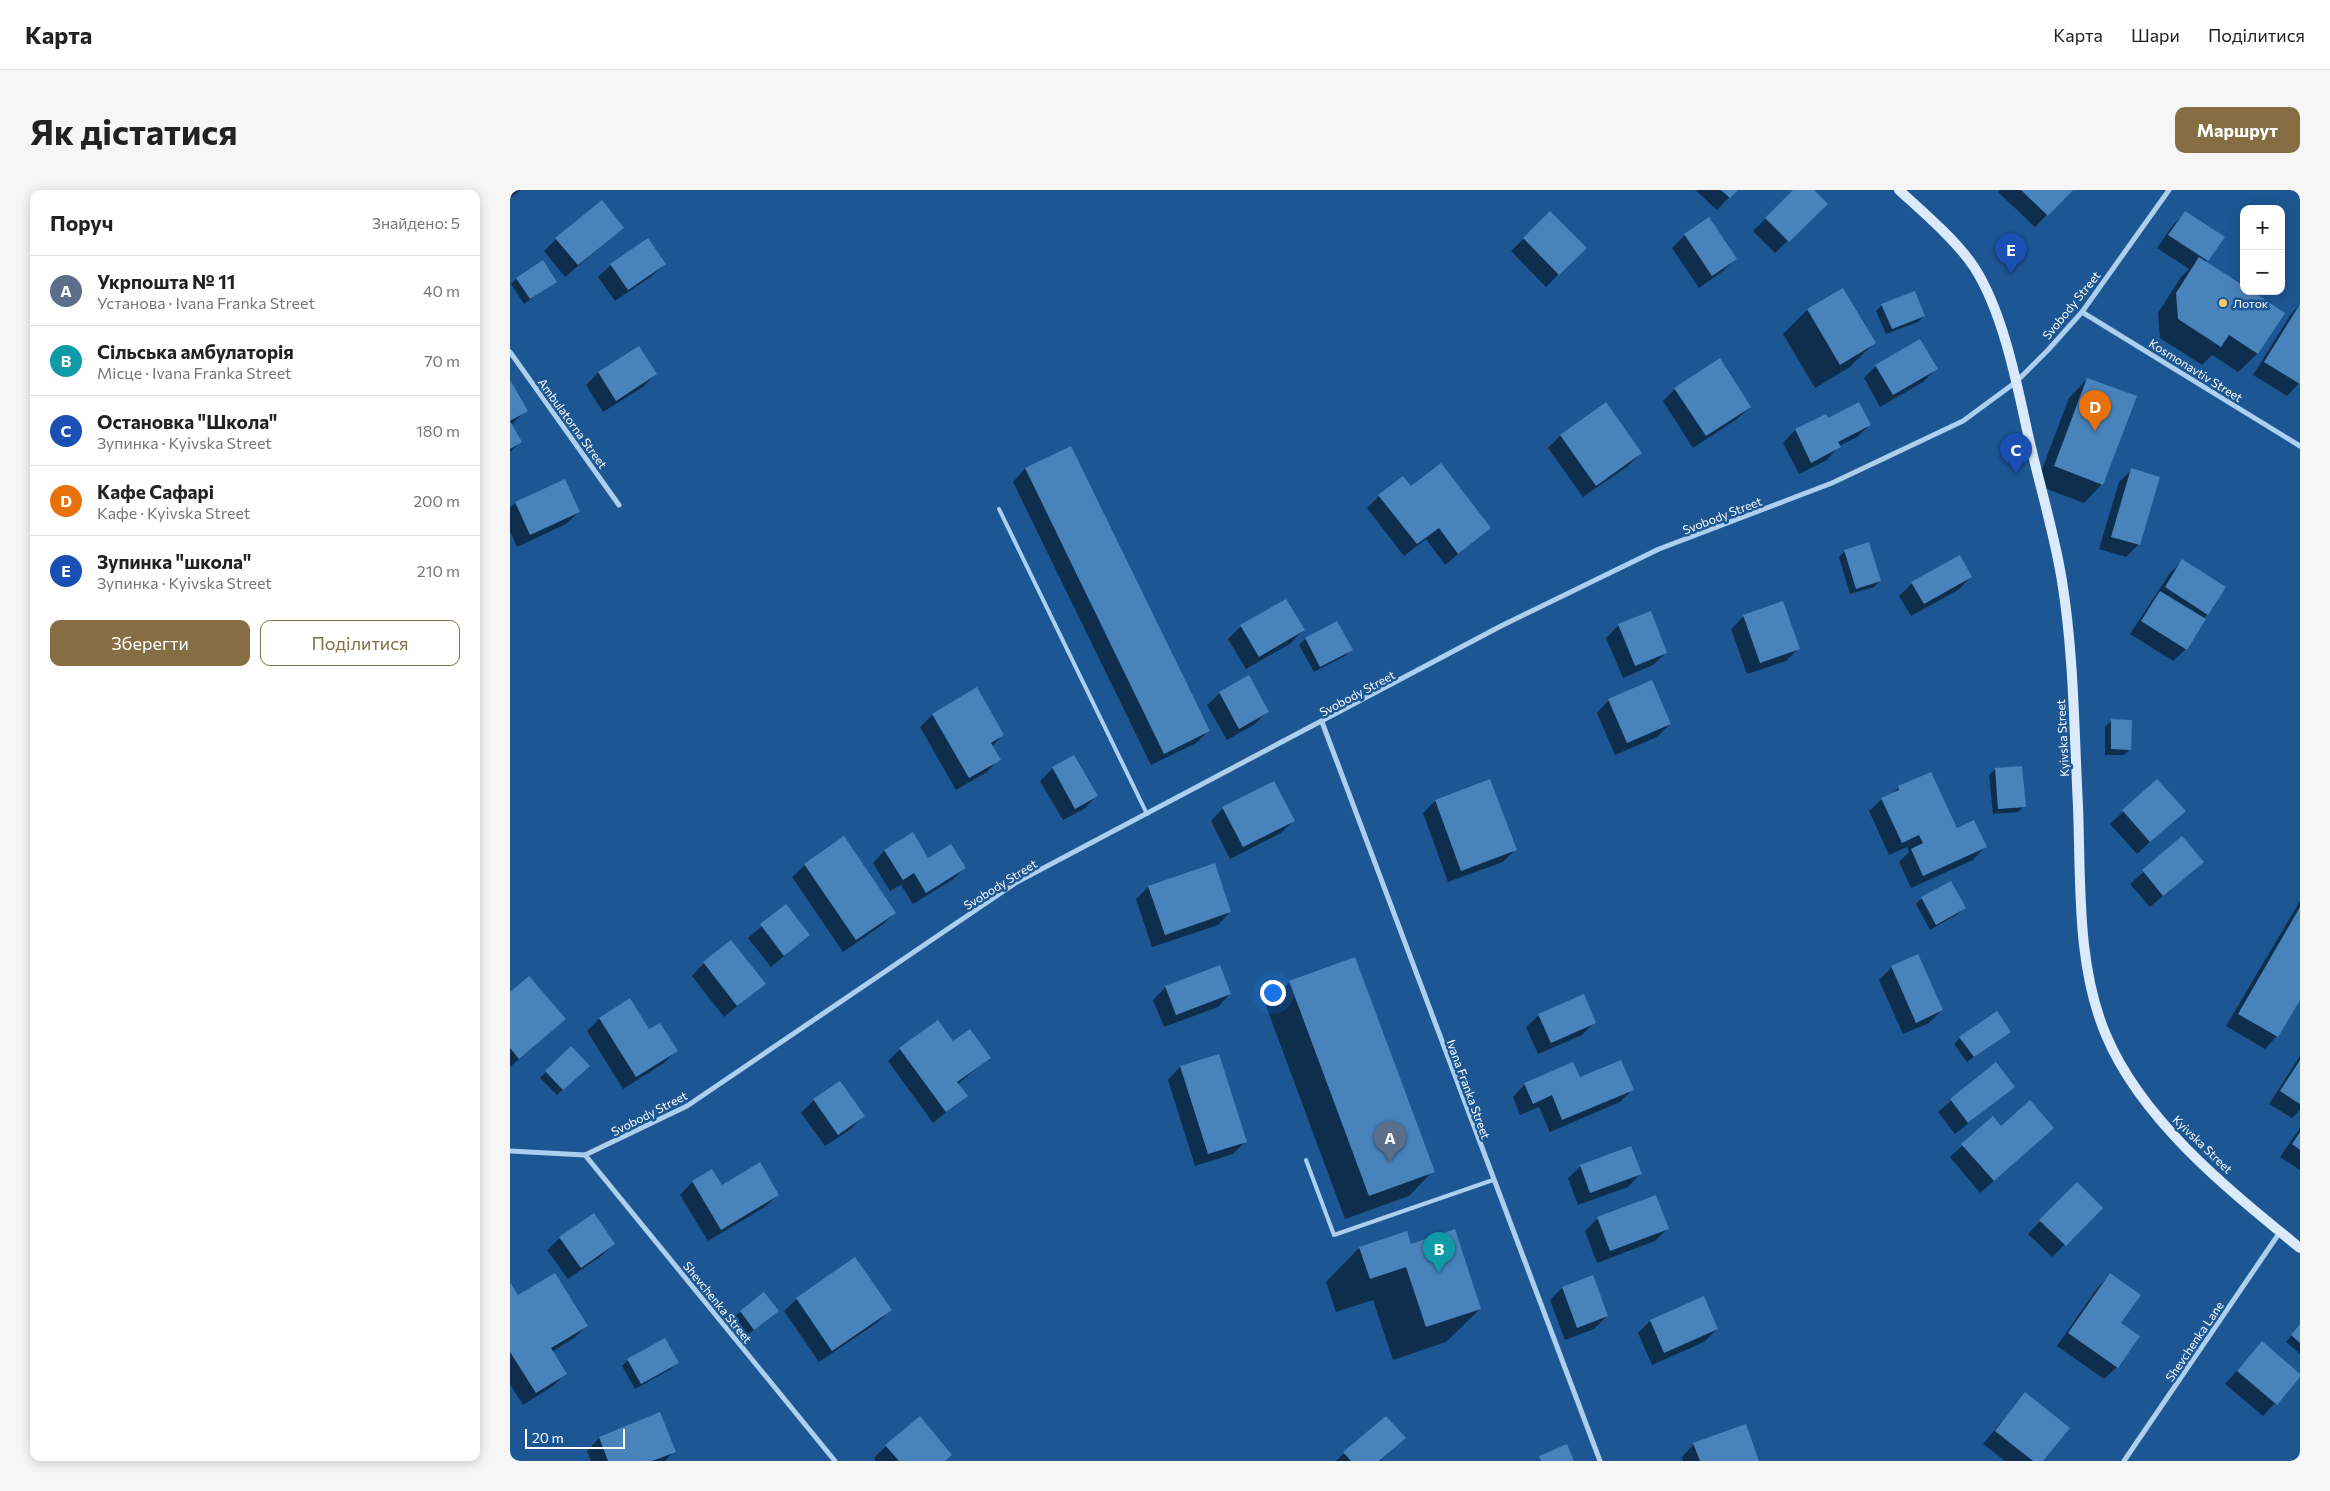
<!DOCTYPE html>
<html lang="uk">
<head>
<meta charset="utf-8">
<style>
	:root { --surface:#fff; --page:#f6f6f6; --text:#222; --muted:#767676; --line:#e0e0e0; --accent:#856e43 }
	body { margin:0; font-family:Commissioner,sans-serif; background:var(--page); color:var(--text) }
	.controls { position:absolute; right:15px; top:15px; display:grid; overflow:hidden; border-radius:10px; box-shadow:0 2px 12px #0003 }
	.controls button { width:45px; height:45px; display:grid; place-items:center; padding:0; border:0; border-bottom:1px solid var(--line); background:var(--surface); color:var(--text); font:25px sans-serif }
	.scale { position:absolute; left:15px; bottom:12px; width:100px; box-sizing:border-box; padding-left:5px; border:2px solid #fff; border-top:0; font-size:14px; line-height:18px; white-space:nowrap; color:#fff; -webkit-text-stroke:4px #1c5793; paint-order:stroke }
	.you { position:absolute; left:762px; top:802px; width:18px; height:18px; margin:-12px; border:4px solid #fff; border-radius:50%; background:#1a73e8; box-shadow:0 0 0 8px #1a73e833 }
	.badge { display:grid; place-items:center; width:32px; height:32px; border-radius:50%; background:var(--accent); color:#fff; font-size:16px; font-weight:700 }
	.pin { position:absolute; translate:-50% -41px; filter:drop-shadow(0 1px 2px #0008) }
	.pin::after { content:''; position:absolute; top:26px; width:18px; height:15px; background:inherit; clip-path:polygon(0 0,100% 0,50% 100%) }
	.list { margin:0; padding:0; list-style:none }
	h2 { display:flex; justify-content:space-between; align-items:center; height:65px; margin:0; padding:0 20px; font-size:21px }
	h2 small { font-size:16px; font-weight:400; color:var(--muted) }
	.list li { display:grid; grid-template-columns:32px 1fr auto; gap:15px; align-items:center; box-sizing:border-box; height:70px; padding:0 20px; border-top:1px solid var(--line) }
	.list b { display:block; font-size:19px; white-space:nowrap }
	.list p { margin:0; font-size:16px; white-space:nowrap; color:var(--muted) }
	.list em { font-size:16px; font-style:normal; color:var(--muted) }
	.actions { display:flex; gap:10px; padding:15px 20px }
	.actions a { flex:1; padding:11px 0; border:1px solid var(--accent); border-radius:10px; text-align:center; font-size:18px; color:var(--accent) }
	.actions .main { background:var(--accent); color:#fff }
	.map { position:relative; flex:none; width:1790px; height:1271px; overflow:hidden; border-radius:10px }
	header { display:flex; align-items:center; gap:30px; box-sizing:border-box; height:70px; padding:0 25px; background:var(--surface); border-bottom:1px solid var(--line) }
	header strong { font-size:24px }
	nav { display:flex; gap:28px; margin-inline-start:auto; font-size:18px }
	.intro { display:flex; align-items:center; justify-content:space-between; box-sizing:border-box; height:120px; padding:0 30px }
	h1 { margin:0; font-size:35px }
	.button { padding:12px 22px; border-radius:10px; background:var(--accent); color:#fff; font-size:18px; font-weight:700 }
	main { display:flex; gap:30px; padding:0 30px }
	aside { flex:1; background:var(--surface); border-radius:10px; box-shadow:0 2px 12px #0003 }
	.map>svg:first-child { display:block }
</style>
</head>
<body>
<header>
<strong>Карта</strong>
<nav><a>Карта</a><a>Шари</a><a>Поділитися</a></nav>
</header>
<div class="intro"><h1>Як дістатися</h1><a class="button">Маршрут</a></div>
<main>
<aside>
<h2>Поруч<small>Знайдено: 5</small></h2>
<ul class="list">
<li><span class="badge" style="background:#5c6f8a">A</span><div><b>Укрпошта № 11</b><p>Установа · Ivana Franka Street</p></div><em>40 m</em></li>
<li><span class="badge" style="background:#0f9aa8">B</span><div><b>Сільська амбулаторія</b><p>Місце · Ivana Franka Street</p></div><em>70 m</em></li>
<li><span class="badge" style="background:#1a4fb4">C</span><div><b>Остановка &quot;Школа&quot;</b><p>Зупинка · Kyivska Street</p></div><em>180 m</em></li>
<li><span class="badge" style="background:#e8710a">D</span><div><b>Кафе Сафарі</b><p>Кафе · Kyivska Street</p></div><em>200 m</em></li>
<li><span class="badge" style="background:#1a4fb4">E</span><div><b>Зупинка &quot;школа&quot;</b><p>Зупинка · Kyivska Street</p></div><em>210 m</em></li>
</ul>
<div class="actions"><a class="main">Зберегти</a><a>Поділитися</a></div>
</aside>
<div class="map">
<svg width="1790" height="1271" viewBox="0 0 1790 1271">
	<rect width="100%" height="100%" fill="#1c5793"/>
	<g fill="#0007">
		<polygon points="0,0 11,0 0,8"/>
		<polygon points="1185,0 1226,0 1207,20"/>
		<polygon points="1285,0 1302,0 1316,14 1265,63 1243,41"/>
		<polygon points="1490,0 1561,0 1525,37 1488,2"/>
		<polygon points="1040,23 1075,58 1036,97 1001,61"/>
		<polygon points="1675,23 1697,70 1695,72 1734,101 1773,123 1747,164 1728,182 1702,165 1692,175 1650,148 1648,123 1671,87 1679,79 1647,58 1663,35"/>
		<polygon points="1198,29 1226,69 1213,81 1189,98 1162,58 1175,45"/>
		<polygon points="113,38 55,87 34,61 46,49"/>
		<polygon points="155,73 142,86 105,111 88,87 101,75"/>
		<polygon points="7,88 45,92 14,114 1,94"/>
		<polygon points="1332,99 1364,153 1340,177 1305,198 1273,144 1297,120"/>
		<polygon points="1790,114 1790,192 1777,206 1743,185 1781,124"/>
		<polygon points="1372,115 1414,126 1408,132 1376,144 1366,121"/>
		<polygon points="1366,176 1426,179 1413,192 1370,217 1354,188"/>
		<polygon points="88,183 145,184 133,197 93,222 76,195"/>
		<polygon points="1577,189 1592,294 1574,313 1526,295 1559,208"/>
		<polygon points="0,193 16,220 1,235 10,252 0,262"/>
		<polygon points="1165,199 1240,217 1227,229 1183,258 1153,211"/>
		<polygon points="1096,213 1131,263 1118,276 1073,307 1038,258 1050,246"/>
		<polygon points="1315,225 1317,230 1360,235 1347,247 1329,256 1317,270 1289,284 1273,253 1285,240"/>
		<polygon points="561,258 699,541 686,553 641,575 503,292 515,279"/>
		<polygon points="1621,280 1648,288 1628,355 1616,367 1589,359 1609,292"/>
		<polygon points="901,297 980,338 935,375 916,349 894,366 857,318 869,306"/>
		<polygon points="5,313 69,322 56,334 7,357 0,341 0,318"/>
		<polygon points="1335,361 1370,391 1364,397 1340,404 1329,367"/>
		<polygon points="1672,371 1697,424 1676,459 1663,471 1620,444 1660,383"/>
		<polygon points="1461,387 1448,400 1401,426 1389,406 1402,393"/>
		<polygon points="1234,426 1288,459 1276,471 1237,484 1221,439"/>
		<polygon points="827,433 841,460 835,466 804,482 789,455 795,449"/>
		<polygon points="1109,435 1156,463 1143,475 1113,488 1096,448"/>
		<polygon points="731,436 793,440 781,453 736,479 718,449"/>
		<polygon points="710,503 757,522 745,534 717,550 697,515"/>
		<polygon points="1099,510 1160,534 1147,547 1105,565 1087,523"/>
		<polygon points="422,525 493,545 482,556 489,569 477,582 446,600 410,537"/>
		<polygon points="1601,531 1620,559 1614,565 1595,565 1595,537"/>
		<polygon points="564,567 586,606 574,619 553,630 530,591 543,578"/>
		<polygon points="1485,579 1514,616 1508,622 1483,624 1479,585"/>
		<polygon points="1647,591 1674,621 1627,664 1600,634"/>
		<polygon points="1389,597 1446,639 1475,657 1463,670 1401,698 1389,672 1399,662 1397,657 1379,665 1359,621 1372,609 1382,604"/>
		<polygon points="925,611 1005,660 993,672 938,692 913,623"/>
		<polygon points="713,618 783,631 771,643 720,669 701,631"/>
		<polygon points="1672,648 1692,672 1640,717 1620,694"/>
		<polygon points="375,660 418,669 455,678 442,690 403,714 391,695 380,701 363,673"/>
		<polygon points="295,675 385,723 372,735 333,762 282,687"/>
		<polygon points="638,697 720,722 708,735 642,757 626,709"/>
		<polygon points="1412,708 1454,718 1448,724 1420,740 1406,714"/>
		<polygon points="1790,711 1790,807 1767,846 1755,859 1716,836"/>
		<polygon points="276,716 299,745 261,777 238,748"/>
		<polygon points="1407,766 1432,820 1419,833 1393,844 1369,790 1382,777"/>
		<polygon points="194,773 254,794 214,827 182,786"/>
		<polygon points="780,792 923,981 899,1006 835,1029 756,816"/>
		<polygon points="656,797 720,804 708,817 654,837 643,810"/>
		<polygon points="0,803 55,829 0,877"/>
		<polygon points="1029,825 1085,832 1072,845 1028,864 1016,837"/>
		<polygon points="89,829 166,861 154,873 113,899 77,841"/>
		<polygon points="1499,842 1457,872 1444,854 1450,848"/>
		<polygon points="443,853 479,868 448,894 456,906 423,933 378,871 390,859"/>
		<polygon points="61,858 78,876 47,905 30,888"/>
		<polygon points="1790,866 1790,920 1782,928 1759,914"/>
		<polygon points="1486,874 1503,897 1445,944 1428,922"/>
		<polygon points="670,877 736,951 723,964 685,976 658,890"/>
		<polygon points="1069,889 1122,900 1110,912 1040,942 1029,917 1010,925 1003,907 1015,894"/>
		<polygon points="330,892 353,926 341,939 315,956 291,923 304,910"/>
		<polygon points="1483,928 1491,937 1530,950 1470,1003 1440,967"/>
		<polygon points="1790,938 1790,980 1770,967"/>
		<polygon points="1071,976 1130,984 1118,997 1068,1015 1058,988"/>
		<polygon points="202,981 212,996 268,1004 255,1017 198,1051 170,1005 182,992"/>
		<polygon points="1567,993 1592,1018 1542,1067 1518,1044"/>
		<polygon points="83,1025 104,1054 91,1066 58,1089 37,1060 50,1048"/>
		<polygon points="1088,1028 1157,1039 1145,1051 1087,1073 1075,1041"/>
		<polygon points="896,1042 901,1055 970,1119 936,1152 883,1170 863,1110 826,1122 816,1092 849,1058"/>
		<polygon points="1600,1085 1609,1133 1607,1177 1594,1189 1547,1156 1588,1097"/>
		<polygon points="1082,1087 1097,1126 1084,1139 1055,1150 1040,1110 1052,1098"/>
		<polygon points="0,1095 8,1107 77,1136 64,1148 42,1162 55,1184 43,1196 13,1215 0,1194"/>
		<polygon points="254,1103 261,1127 237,1145 224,1127"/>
		<polygon points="1193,1108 1207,1139 1194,1152 1142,1175 1128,1143 1140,1131"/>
		<polygon points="287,1109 380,1120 368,1132 309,1172 274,1121"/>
		<polygon points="1790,1135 1790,1164 1776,1152"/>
		<polygon points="1752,1153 1790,1186 1753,1226 1715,1194"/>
		<polygon points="118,1170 167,1173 161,1179 125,1199 112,1176"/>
		<polygon points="1515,1204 1532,1271 1495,1271 1473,1254"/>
		<polygon points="149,1224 164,1261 155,1271 81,1271 77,1261 89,1248"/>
		<polygon points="894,1248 870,1271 826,1271 834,1263"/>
		<polygon points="1184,1254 1248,1271 1173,1271 1172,1267"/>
		<polygon points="376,1256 434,1271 366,1271 364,1268"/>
	</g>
	<g fill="#4983bc">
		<polygon points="1211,0 1228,0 1220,8"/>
		<polygon points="1283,0 1304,0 1318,14 1279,52 1255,28"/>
		<polygon points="1511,0 1563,0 1538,26"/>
		<polygon points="92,10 114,38 68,75 45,48"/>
		<polygon points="1040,21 1077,58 1049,85 1013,48"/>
		<polygon points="1675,21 1715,47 1698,71 1658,45"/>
		<polygon points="1199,27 1227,69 1202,86 1174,44"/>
		<polygon points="138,48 156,74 118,100 100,74"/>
		<polygon points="1689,67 1734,96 1734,101 1742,101 1775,123 1748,164 1719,145 1711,157 1668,129 1666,103"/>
		<polygon points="33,70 47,92 20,109 6,88"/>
		<polygon points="1333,98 1366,153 1330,175 1297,119"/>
		<polygon points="1405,101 1415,126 1382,139 1371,114"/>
		<polygon points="1790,114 1790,194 1754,172"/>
		<polygon points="1410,149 1428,179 1383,205 1365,175"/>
		<polygon points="129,156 147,184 106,211 88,182"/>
		<polygon points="1210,168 1241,217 1196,246 1164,198"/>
		<polygon points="1577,188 1627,206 1593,295 1544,276"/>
		<polygon points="0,190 18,221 0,231 12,252 0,259"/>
		<polygon points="1096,212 1132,263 1086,296 1050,245"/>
		<polygon points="1349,212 1361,235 1328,252 1331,257 1301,273 1285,239 1316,224 1318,228"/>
		<polygon points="561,256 700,541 654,564 515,278"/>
		<polygon points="931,273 981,338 948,364 929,338 907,354 868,305 893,286 901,296"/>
		<polygon points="1621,278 1650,287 1630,355 1601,347"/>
		<polygon points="55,289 70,322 20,345 5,312"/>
		<polygon points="1359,352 1371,391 1346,399 1334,360"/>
		<polygon points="1450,365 1462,387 1414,414 1401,392"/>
		<polygon points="1672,369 1716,397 1698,425 1655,397"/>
		<polygon points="1650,401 1696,429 1677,460 1631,431"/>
		<polygon points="776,409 795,440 749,467 730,435"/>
		<polygon points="1273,411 1290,459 1250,473 1233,425"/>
		<polygon points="1141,421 1157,463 1125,476 1108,434"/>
		<polygon points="827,431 843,460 810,477 795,448"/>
		<polygon points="739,485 759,522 729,539 709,502"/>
		<polygon points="1142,490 1161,534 1117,553 1098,509"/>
		<polygon points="467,497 494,545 481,553 491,570 459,588 422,524"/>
		<polygon points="1601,529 1622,530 1621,560 1601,559"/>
		<polygon points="564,565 588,606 565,619 542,577"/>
		<polygon points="1512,576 1516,617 1488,619 1485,578"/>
		<polygon points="1421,582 1447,638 1464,630 1477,657 1413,686 1401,659 1413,653 1409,645 1392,653 1371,608 1389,600 1388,596"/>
		<polygon points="980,589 1007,660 951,681 925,610"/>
		<polygon points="1647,589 1676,621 1640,652 1612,620"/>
		<polygon points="764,591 785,631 733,657 712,617"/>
		<polygon points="403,642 418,668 441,654 456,678 416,703 404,683 393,690 374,660"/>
		<polygon points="334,646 386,723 346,750 294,674"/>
		<polygon points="1672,646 1694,672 1653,706 1632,680"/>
		<polygon points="705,673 721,722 655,745 638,696"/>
		<polygon points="1441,691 1456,718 1426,735 1411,707"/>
		<polygon points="276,714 300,745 274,766 250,734"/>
		<polygon points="1790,717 1790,810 1768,847 1728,824"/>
		<polygon points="221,750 256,794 227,816 193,772"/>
		<polygon points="1408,764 1433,820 1406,833 1381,776"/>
		<polygon points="845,767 925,982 859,1006 779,791"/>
		<polygon points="710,775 721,804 666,825 655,796"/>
		<polygon points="19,786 56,829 9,869 0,858 0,802"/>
		<polygon points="1074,804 1086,833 1041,853 1028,824"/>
		<polygon points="120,808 139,839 150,833 168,861 126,887 89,828"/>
		<polygon points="1487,821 1501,842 1464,867 1449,847"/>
		<polygon points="428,830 443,851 460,839 481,868 447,892 458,906 436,922 389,858"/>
		<polygon points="61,856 80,876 53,900 35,881"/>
		<polygon points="709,864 737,952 698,964 670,876"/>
		<polygon points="1111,870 1124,900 1052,930 1042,905 1023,914 1014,893 1063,872 1070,887"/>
		<polygon points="1790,870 1790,914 1770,901"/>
		<polygon points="1486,872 1505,897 1458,933 1440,909"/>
		<polygon points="330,891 355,926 328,945 303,909"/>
		<polygon points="1520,910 1544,938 1484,991 1451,954 1483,926 1491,936"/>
		<polygon points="1790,942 1790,960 1782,954"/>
		<polygon points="1121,956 1132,984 1080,1003 1070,975"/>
		<polygon points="250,972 269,1005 211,1040 182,991 202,979 212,995"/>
		<polygon points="1567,992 1593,1018 1556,1056 1529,1030"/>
		<polygon points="1146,1005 1159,1039 1100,1061 1087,1027"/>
		<polygon points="84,1023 105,1054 71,1078 49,1047"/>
		<polygon points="945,1039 971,1119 916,1137 896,1077 860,1089 849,1057 897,1041 901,1054"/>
		<polygon points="345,1067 382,1120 322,1161 286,1108"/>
		<polygon points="45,1083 78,1136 41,1158 57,1184 26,1203 0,1162 0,1092 8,1105"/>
		<polygon points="1600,1083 1631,1105 1611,1133 1630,1146 1608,1178 1558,1143"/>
		<polygon points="1083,1085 1098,1126 1067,1138 1052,1097"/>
		<polygon points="254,1102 269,1121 244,1140 230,1121"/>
		<polygon points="1194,1106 1208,1139 1154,1163 1140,1130"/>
		<polygon points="1790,1134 1790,1153 1781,1145"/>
		<polygon points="155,1148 169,1173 131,1194 117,1169"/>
		<polygon points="1752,1151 1790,1184 1790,1187 1767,1215 1727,1181"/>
		<polygon points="1515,1202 1560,1238 1533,1271 1523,1271 1485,1241"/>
		<polygon points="150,1222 166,1262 142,1271 98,1271 89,1247"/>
		<polygon points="410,1226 442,1265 435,1271 389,1271 375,1255"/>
		<polygon points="876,1226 896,1248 869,1271 841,1271 833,1262"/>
		<polygon points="1236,1234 1249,1271 1190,1271 1183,1253"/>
		<polygon points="1057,1254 1064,1271 1031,1271 1029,1266"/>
	</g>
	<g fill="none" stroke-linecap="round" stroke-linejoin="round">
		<g stroke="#adcfef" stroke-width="4">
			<polyline points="489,319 637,624"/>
			<polyline points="796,970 824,1045 983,990"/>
		</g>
		<g stroke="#adcfef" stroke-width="5">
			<polyline points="1572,122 1790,256"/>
			<polyline points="0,162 109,315"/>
			<polyline points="812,532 1090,1271"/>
			<polyline points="0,961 75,965 177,916 507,692 991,436 1149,359 1322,293 1453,231 1506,192 1538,160 1572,122 1659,0"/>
			<polyline points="75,965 325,1271"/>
			<polyline points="1614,1271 1770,1042"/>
		</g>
		<path stroke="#dbeafb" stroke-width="10" d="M1389 0C1412 21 1447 51 1464 77 1492 120 1506 189 1517 240 1528 290 1544 341 1552 391 1564 465 1564 541 1568 616 1571 690 1566 775 1596 845 1632 931 1719 1000 1790 1058"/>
	</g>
	<circle fill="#ffcb6b" stroke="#1c5793" stroke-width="2" cx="1713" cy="113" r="5"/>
	<g text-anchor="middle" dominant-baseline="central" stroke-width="5" stroke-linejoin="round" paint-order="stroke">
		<g font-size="12" fill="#fff" stroke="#1c5793" text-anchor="start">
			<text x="1723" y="113">Лоток</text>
		</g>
		<g font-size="12" fill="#fff" stroke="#1c5793">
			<text transform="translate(1561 115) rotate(-51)">Svobody Street</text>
			<text transform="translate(1686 180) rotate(32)">Kosmonavtiv Street</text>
			<text transform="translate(63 233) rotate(54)">Ambulatorna Street</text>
			<text transform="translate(1212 325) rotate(-21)">Svobody Street</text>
			<text transform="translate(847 503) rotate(-28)">Svobody Street</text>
			<text transform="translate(1552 548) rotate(-93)">Kyivska Street</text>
			<text transform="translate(490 694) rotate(-32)">Svobody Street</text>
			<text transform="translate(959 899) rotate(70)">Ivana Franka Street</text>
			<text transform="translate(139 923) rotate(-27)">Svobody Street</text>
			<text transform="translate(1693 954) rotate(44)">Kyivska Street</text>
			<text transform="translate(208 1112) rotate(51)">Shevchenka Street</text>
			<text transform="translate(1684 1151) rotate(-56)">Shevchenka Lane</text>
		</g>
	</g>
</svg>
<div class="controls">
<button>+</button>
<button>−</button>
</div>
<div class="scale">20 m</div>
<div class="you"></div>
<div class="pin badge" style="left:880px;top:972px;background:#5c6f8a">A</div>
<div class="pin badge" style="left:929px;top:1083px;background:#0f9aa8">B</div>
<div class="pin badge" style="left:1506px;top:284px;background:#1a4fb4">C</div>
<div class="pin badge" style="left:1585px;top:241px;background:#e8710a">D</div>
<div class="pin badge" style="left:1501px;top:84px;background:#1a4fb4">E</div>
</div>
</main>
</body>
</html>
